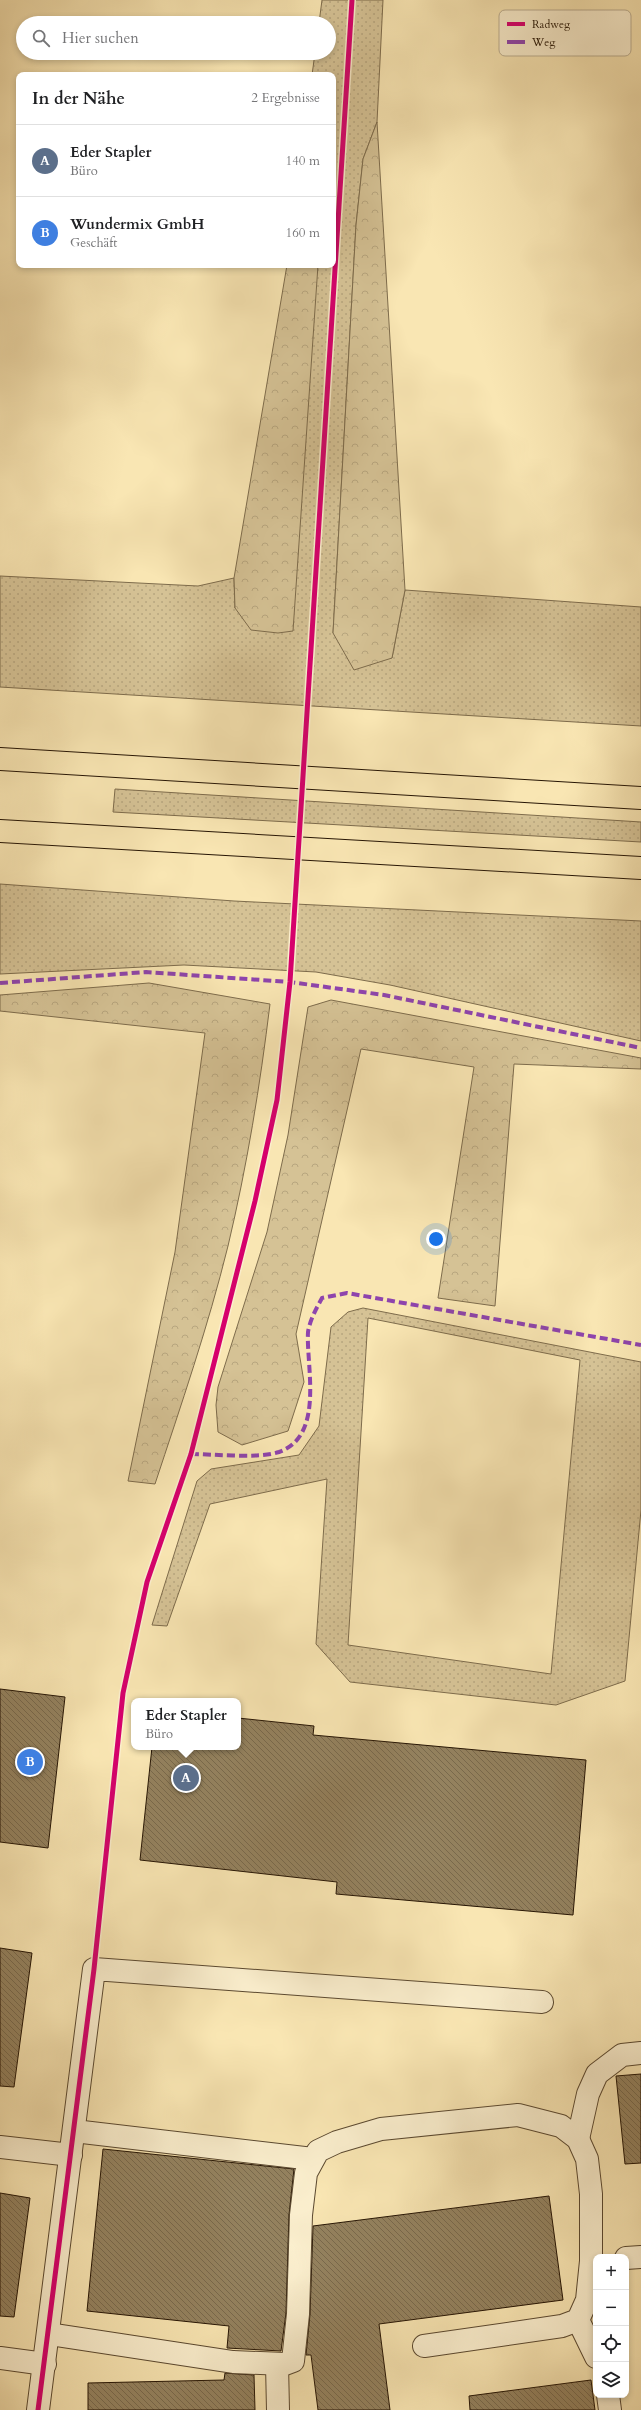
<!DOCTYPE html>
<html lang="de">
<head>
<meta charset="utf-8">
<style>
	:root { --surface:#fff; --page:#f2f2f2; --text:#202124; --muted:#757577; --line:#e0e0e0; --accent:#d93025 }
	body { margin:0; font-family:Cardo,serif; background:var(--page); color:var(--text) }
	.controls { position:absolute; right:12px; bottom:12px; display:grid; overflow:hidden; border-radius:8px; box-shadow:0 2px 6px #0003 }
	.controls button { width:36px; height:36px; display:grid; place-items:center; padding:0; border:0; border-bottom:1px solid var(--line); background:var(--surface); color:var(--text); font:20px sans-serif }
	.you { position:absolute; left:436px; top:1239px; width:14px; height:14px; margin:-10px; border:3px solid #fff; border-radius:50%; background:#1a73e8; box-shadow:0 0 0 6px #1a73e833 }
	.badge { display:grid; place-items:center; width:26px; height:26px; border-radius:50%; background:var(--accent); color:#fff; font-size:13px; font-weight:700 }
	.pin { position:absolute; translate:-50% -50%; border:2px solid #fff; box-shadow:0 1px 4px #0006 }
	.popup { position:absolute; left:131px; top:1698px; width:110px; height:52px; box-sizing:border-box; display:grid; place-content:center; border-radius:8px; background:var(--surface); filter:drop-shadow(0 1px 3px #0005); font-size:13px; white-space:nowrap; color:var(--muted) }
	.popup b { font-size:15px; color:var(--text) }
	.popup::after { content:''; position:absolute; left:50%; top:100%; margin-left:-8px; border:8px solid transparent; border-top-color:var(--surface) }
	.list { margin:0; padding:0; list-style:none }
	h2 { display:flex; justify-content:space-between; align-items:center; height:52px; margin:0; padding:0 16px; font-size:17px }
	h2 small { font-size:13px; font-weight:400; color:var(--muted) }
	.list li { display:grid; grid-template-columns:26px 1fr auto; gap:12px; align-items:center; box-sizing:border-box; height:72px; padding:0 16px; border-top:1px solid var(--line) }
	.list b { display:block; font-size:15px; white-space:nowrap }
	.list p { margin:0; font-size:13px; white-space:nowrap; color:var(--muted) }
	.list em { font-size:13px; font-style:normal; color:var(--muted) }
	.icon { flex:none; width:22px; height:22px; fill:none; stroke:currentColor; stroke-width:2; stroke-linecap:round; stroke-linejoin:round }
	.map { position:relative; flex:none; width:641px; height:2410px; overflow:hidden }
	.search { position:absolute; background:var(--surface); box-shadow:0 2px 6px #0003; left:16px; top:16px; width:320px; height:44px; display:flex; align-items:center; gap:10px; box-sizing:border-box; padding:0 14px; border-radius:22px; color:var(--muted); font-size:15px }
	.panel { position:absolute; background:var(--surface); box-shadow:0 2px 6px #0003; left:16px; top:72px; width:320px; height:196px; border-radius:8px }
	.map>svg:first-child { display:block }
</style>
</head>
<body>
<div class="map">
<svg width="641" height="2410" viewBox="0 0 641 2410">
	<defs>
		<pattern id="grass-dots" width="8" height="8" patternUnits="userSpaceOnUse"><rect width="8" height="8" fill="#d5c295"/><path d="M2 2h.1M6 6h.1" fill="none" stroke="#b7a67f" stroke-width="1.8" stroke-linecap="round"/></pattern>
		<pattern id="forest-crowns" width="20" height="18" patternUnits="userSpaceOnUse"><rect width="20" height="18" fill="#d5c295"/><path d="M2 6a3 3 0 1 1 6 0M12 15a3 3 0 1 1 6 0" fill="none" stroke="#b7a67f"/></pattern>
		<pattern id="building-back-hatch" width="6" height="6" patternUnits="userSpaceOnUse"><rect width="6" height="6" fill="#94825f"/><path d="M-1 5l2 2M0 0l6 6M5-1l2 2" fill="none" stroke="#79694c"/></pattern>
	</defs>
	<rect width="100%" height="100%" fill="#f9e6b3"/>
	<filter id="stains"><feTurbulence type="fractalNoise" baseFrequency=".005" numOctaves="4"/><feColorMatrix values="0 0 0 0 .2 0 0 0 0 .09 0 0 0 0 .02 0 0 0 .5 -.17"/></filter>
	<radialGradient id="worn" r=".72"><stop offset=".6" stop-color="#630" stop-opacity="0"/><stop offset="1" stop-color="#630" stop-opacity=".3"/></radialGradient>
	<g fill="url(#grass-dots)" stroke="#7e6c4c" fill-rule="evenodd">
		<polygon points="322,0 383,0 377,122 363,159 356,225 333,633 392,658 405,590 641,607 641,726 0,687 0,576 198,586 234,578 235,608 318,265 333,265 333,75 312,75 315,53 329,53 329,23 319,23"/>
		<polygon points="115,789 641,822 641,842 113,812"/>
		<polygon points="0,884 234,901 641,921 641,1041 390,985 316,972 184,965 0,974"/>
		<path d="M363 1308 641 1362V1510L625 1681 556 1705 350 1682 316 1644 327 1479 210 1504 167 1626 152 1625 197 1481 211 1469 299 1455 319 1426 331 1327 348 1312ZM368 1318 580 1360 551 1674 348 1645Z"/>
	</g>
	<g fill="url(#forest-crowns)" stroke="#7e6c4c">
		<polygon points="377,122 405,590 392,658 354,670 333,633 356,225 363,159"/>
		<polygon points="287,265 318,265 293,631 278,633 251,630 235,608 234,578"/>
		<path d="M149 983 270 1004C260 1086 247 1166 228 1246 208 1327 181 1405 155 1484L128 1481 175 1252 205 1033 0 1011V995Z"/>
		<polygon points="331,1000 641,1058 641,1069 514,1064 495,1306 438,1298 474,1067 361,1049 296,1334 304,1382 288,1431 242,1445 218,1432 216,1405 218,1387 267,1232 288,1135 308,1007"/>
	</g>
	<g fill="url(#building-back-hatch)" stroke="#261504">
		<polygon points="0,1689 65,1697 48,1848 0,1842"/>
		<polygon points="238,1718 314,1726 313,1735 586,1760 573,1915 336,1894 337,1882 140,1860 152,1747 238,1747"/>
		<polygon points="0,1948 32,1953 14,2087 0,2086"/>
		<polygon points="641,2074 641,2163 625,2164 616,2076"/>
		<polygon points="103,2149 294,2169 289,2215 286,2313 281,2351 227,2348 229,2326 87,2311"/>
		<polygon points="0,2193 30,2198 14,2317 0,2316"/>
		<polygon points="549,2196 563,2300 379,2324 390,2410 318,2410 311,2355 306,2355 310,2314 313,2226"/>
		<polygon points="225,2373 254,2375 255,2410 88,2410 88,2383 224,2380"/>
		<polygon points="591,2380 595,2410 470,2410 469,2396"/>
	</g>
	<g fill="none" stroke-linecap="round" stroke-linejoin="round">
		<defs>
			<g id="minor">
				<polyline points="74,2131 313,2159"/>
				<polyline points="578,2139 588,2094 597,2074 622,2055 641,2053"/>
				<polyline points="0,2147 71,2155"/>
				<polyline points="626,2258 641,2257"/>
				<polyline points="578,2320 596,2357"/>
				<polyline points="49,2334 233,2362 285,2364 293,2361 298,2314 301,2215 306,2173 318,2151 337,2142 381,2129 518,2115 561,2126 578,2139 587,2159 591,2194 591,2261 587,2300 578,2320 562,2326 424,2346"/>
				<polyline points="0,2358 45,2364"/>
				<polyline points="277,2364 278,2410"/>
				<polyline points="608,2395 610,2410"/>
				<polyline points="38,2410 94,1969 542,2002"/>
			</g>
			<g id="highway">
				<polyline points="0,759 641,798"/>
				<polyline points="0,831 641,868"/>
			</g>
		</defs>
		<use href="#minor" stroke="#5b4930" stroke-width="24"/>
		<use href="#highway" stroke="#261504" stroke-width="24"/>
		<use href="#minor" stroke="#fbefce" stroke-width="22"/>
		<use href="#highway" stroke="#f9e6b3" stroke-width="22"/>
		<g stroke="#8e44ad" stroke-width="4" stroke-dasharray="8 4" stroke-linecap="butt">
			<polyline points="0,983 146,972 290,982 384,995 641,1048"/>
			<path d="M191 1454C215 1454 257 1459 279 1452 325 1436 306 1366 308 1332 310 1320 316 1309 322 1298L347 1293 641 1345"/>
		</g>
		<defs>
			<polyline id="cycleway" points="38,2410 94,1969 123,1693 147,1582 191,1454 255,1201 277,1100 290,982 352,0"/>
		</defs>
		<use href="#cycleway" stroke="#fbefce" stroke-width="8"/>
		<use href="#cycleway" stroke="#d6006c" stroke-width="5"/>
	</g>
	<rect x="499" y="10" width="132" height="46" rx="6" fill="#fbefce" stroke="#bbae91" stroke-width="1"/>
	<rect x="507" y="22" width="18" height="4" fill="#d6006c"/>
	<rect x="507" y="40" width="18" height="4" fill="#8e44ad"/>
	<g font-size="11" fill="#261504">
		<text x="532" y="28">Radweg</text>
		<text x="532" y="46">Weg</text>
	</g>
	<rect width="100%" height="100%" filter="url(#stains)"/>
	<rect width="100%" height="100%" fill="url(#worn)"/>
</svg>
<div class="controls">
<button>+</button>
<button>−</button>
<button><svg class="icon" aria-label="locate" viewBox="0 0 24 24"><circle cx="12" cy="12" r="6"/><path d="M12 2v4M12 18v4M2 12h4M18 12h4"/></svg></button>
<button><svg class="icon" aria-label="layers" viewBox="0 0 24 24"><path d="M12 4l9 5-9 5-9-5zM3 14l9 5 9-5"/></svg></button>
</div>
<div class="you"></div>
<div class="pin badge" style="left:186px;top:1778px;background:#5c6f8a">A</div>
<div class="popup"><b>Eder Stapler</b>Büro</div>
<div class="pin badge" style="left:30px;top:1762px;background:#3f7fe0">B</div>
<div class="search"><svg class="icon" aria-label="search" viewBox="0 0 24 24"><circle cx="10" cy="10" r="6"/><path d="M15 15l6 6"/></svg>Hier suchen</div>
<section class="panel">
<h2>In der Nähe<small>2 Ergebnisse</small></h2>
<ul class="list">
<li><span class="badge" style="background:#5c6f8a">A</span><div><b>Eder Stapler</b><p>Büro</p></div><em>140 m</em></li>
<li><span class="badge" style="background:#3f7fe0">B</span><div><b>Wundermix GmbH</b><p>Geschäft</p></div><em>160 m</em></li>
</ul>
</section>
</div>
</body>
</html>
